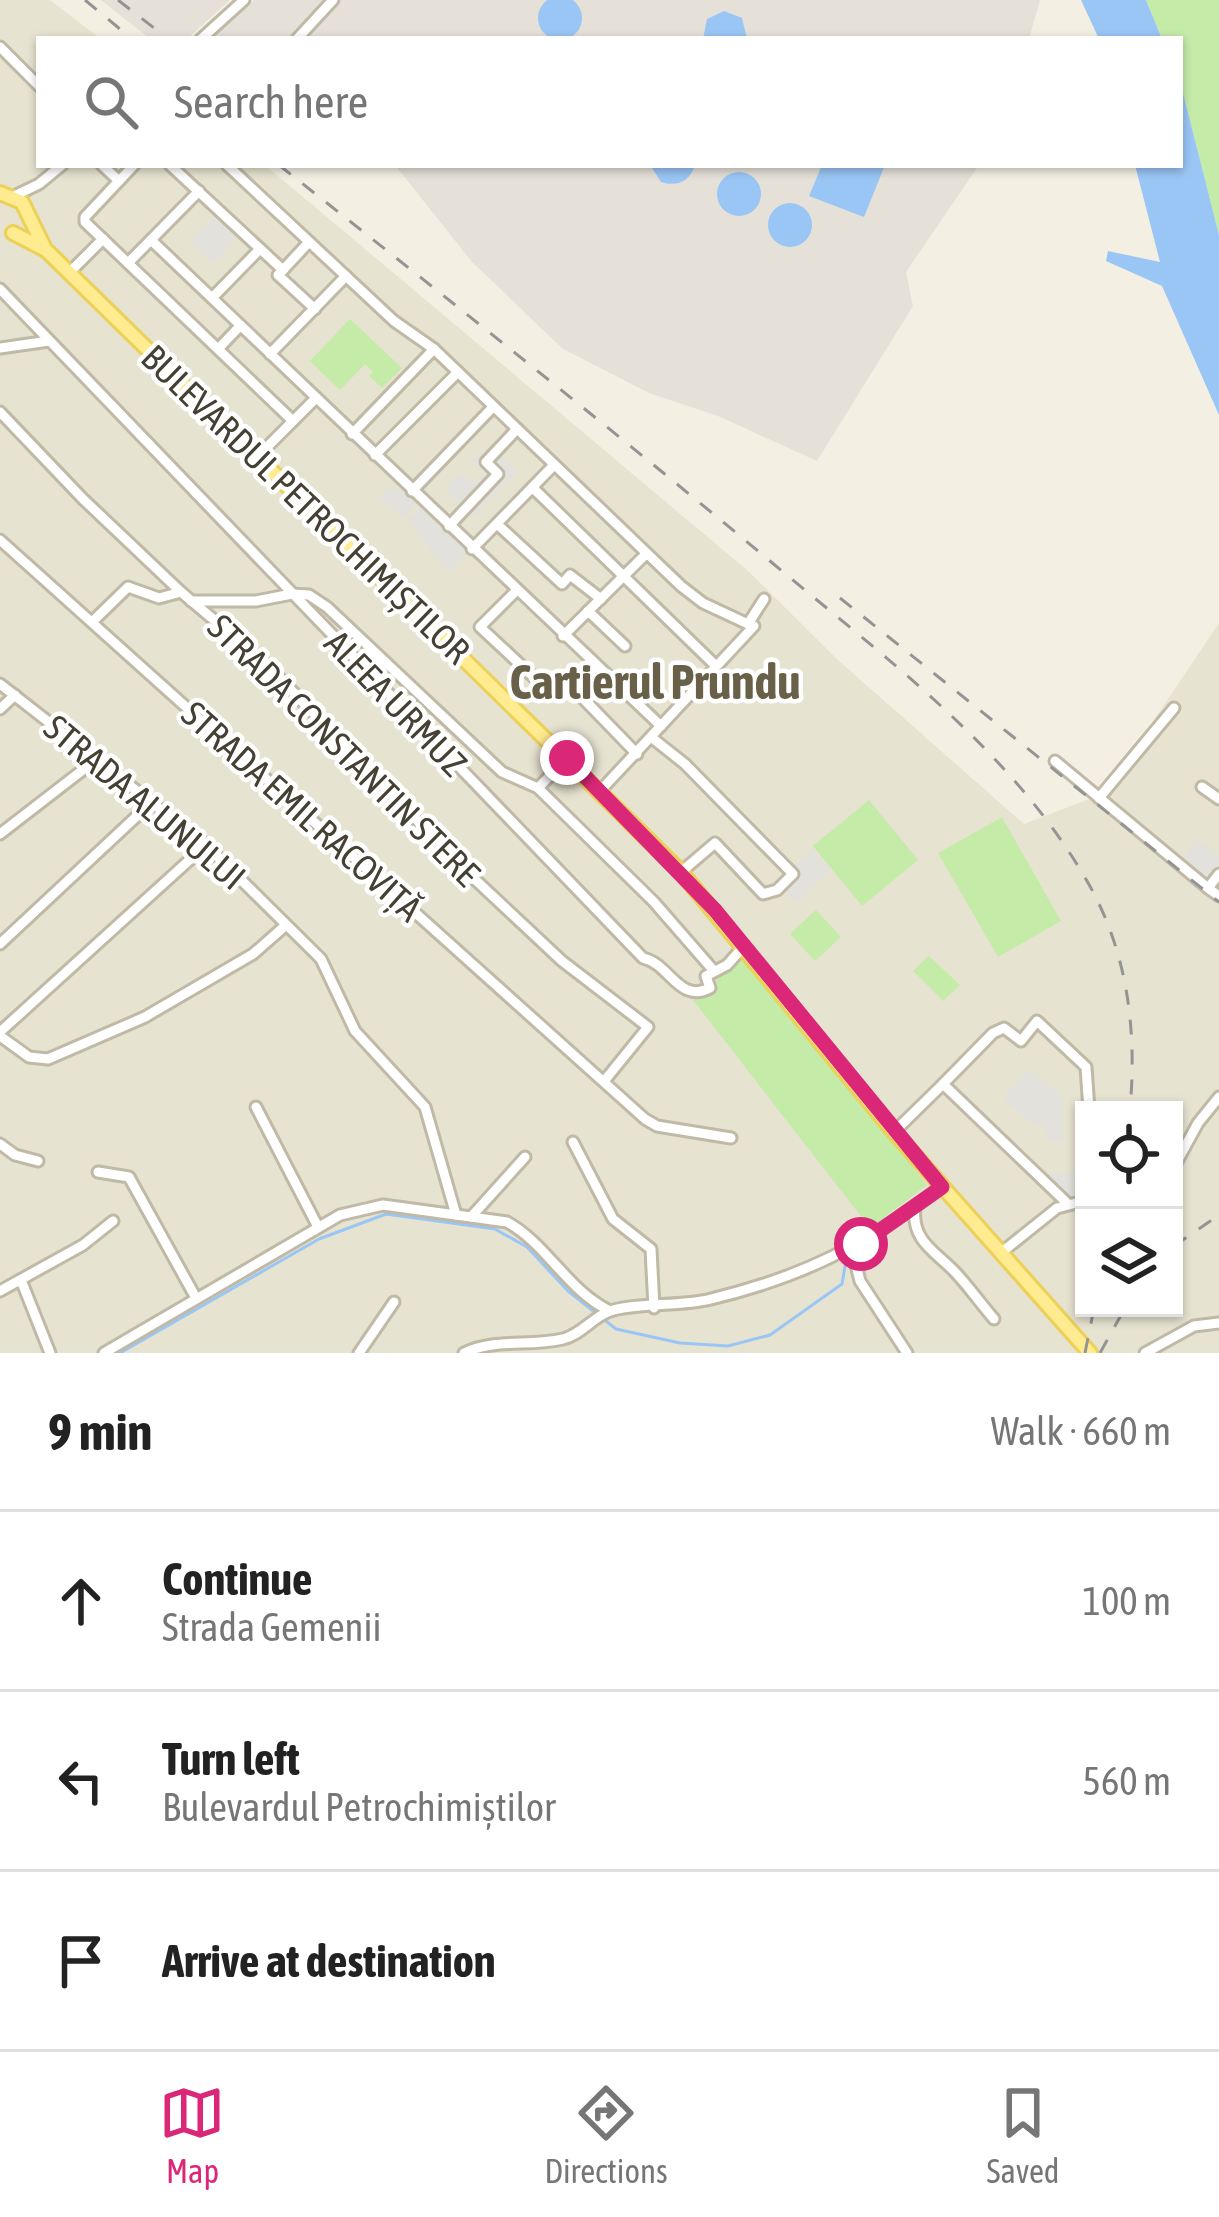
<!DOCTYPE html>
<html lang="en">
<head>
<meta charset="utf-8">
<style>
	:root { --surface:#fff; --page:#f2f2f2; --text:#222; --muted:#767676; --line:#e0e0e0; --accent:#db2777 }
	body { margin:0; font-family:"Asap Condensed",sans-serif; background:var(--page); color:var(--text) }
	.controls { position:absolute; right:36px; bottom:36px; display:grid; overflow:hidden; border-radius:0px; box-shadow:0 3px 9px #0004 }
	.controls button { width:108px; height:108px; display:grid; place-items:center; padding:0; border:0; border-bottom:3px solid var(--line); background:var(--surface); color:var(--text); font:60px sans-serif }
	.stop { position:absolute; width:36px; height:36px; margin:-27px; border:9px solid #db2777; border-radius:50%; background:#fff }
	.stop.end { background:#db2777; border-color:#fff; box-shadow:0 3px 12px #0008 }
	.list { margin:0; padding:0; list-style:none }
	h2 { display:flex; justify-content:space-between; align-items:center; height:156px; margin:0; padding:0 48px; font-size:51px }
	h2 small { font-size:39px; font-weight:400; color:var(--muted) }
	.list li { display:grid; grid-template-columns:78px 1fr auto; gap:36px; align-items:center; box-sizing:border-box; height:180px; padding:0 48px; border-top:3px solid var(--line) }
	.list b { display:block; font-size:45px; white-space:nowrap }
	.list p { margin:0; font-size:39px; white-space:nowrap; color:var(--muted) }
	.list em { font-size:39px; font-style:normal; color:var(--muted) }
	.icon { flex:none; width:66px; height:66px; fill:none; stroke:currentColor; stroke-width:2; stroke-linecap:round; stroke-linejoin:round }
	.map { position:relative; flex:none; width:1219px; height:1353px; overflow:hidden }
	.search { position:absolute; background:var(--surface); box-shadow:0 3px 9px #0004; left:36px; right:36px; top:36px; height:132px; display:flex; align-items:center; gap:30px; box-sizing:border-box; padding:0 42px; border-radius:0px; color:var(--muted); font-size:45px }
	.sheet { height:696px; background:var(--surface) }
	nav { display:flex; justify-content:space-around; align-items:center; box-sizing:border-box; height:168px; border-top:3px solid var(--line); background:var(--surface); font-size:33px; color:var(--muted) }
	nav a { display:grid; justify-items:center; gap:6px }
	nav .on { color:var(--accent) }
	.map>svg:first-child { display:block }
</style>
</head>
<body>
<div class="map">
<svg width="1219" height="1353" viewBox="0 0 1219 1353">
	<rect width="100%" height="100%" fill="#f3f0e3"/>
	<path fill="#e7e3d1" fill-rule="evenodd" d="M0 0H50L101 39H39V165H265L747 570 839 661 1024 824 1105 793 1219 623V1353H0ZM1084 1110H1174V1308H1084Z"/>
	<g fill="#e5e1d9">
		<polygon points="101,0 230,0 187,39 150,39"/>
		<polygon points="254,0 1040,0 1029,39 211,39"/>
		<polygon points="395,165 979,165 906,272 913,306 817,461 718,416 649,393 563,349 472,262"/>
	</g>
	<g fill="#c5eba9">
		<polygon points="1146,0 1219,0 1219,235 1180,81 1180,39 1162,39"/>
		<polygon points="350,319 402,368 382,388 369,376 373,372 365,364 340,390 310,361"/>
		<polygon points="869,800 918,860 862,906 813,846"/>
		<polygon points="1002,817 1061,921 998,957 938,853"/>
		<polygon points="816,910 841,937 815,961 790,934"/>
		<polygon points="743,953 927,1185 870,1228 693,1000 714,994 717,978"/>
		<polygon points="929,956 960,985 943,1001 913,971"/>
	</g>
	<g fill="#e3e1dc">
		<polygon points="215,216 238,236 213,263 190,242"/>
		<polygon points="489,445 517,471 474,517 445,490 461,473 475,484 485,473 473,462"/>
		<polygon points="401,485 418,502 402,518 379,497 388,487 394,492"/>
		<polygon points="422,505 470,551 449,573 408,521"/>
		<polygon points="1198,840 1219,856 1219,873 1207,887 1179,863"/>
		<polygon points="812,849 832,869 797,903 778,883"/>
		<polygon points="1029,1069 1062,1096 1063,1141 1046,1141 1046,1130 1035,1122 1031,1124 1003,1099"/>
		<polygon points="1082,1173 1083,1194 1061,1195 1040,1174"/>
	</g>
	<g fill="#9ac6f5">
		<circle cx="560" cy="18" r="22"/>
		<polygon points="1081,0 1146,0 1162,39 1099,39"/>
		<polygon points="724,11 742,18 747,39 703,39 707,19"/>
		<polygon points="1180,81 1219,235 1219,415 1162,286 1106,261 1108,251 1160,262 1135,165 1180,165"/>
		<path d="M650 165H695C690 182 676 187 661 182Z"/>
		<polygon points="822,165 885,165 864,217 809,196"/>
		<circle cx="739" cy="194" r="22"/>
		<circle cx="790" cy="225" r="22"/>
	</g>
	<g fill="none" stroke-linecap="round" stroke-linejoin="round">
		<g stroke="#9ac6f5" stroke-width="3">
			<polyline points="872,1229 885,1219"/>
			<polyline points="120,1353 319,1239 386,1214 495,1229 527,1247 568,1291 616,1329 680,1343 728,1346 770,1335 842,1284 847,1255"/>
		</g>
		<defs>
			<g id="minor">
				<polyline points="201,39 244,0"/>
				<polyline points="297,39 333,0"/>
				<polyline points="0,47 39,86"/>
				<polyline points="102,165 119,181"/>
				<polyline points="134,165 85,217 85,222 293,421"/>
				<polyline points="170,165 283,270"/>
				<polyline points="227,165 394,321 434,349 681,586 703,603 748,624"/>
				<polyline points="12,197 39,184 62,165"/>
				<polyline points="151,240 661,726"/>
				<polyline points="128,263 199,191"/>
				<polyline points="283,270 278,275 315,309"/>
				<polyline points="283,270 309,242"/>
				<polyline points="69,273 103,239"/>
				<path d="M0 289 643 958C670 964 679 1004 710 988L706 976 727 965 744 946"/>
				<polyline points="212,298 260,249"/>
				<polyline points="0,348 49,341"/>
				<polyline points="218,349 240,326"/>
				<polyline points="270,354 346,276"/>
				<polyline points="0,412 83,499 181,592 265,663 467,872 562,961 648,1027 605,1080"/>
				<polyline points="352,434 434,349"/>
				<polyline points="375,455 458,372"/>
				<polyline points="258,456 316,398"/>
				<polyline points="533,488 716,666"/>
				<polyline points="412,491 493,407"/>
				<polyline points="497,524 562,584 570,575 601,599"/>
				<polyline points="449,526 498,474 486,462 517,429"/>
				<polyline points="0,540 645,1119 657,1126 731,1138"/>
				<polyline points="472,549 554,465"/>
				<polyline points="516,591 480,627 539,682 573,688 637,754"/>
				<polyline points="191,601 256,601 292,594 309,595 327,607 502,772 538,788 567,758"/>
				<polyline points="588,611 625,646"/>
				<polyline points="92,622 128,587 159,598 181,592"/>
				<polyline points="563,636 646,554"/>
				<polyline points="0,684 206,845 321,959 355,1031 425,1107 456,1215"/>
				<polyline points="573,688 594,667"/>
				<polyline points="0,709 15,695"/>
				<polyline points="651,737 685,764 793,874 777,890 763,894 715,843 681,872"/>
				<polyline points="1055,761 1208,888"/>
				<polyline points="1202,787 1219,799"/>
				<polyline points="538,788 654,902 714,971"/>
				<polyline points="601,790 754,626 748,624 764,599"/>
				<polyline points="1099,798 1174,708"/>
				<polyline points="0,834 97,759"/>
				<polyline points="1219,874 1208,888 1219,896"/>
				<polyline points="0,944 153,801"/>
				<polyline points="0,1032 206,845"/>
				<polyline points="0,1036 29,1057 48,1059 145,1017 253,954 286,925"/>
				<polyline points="943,1084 993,1033 1004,1028 1021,1041 1037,1021 1086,1067 1089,1110"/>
				<polyline points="256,1107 317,1225"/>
				<polyline points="894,1132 943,1084 1067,1203"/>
				<polyline points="573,1142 613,1219 651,1249 654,1308"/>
				<polyline points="0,1144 15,1155 38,1161"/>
				<polyline points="1174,1167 1198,1123 1219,1097"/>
				<polyline points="98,1172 129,1177 196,1298"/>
				<path d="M915 1207C911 1241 935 1251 955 1272 969 1287 981 1304 994 1319"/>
				<polyline points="471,1217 525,1157"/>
				<polyline points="852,1249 860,1281 907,1353"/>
				<polyline points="1002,1252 1057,1208 1084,1201"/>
				<polyline points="21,1280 50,1353"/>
				<polyline points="0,1291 83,1245 113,1221"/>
				<path d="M104 1353 340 1215 383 1205 507 1222C547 1244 567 1290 610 1311"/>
				<polyline points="359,1353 394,1302"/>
				<path d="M464 1353C495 1338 529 1347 563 1339 582 1334 593 1317 610 1311 639 1302 680 1307 711 1299 806 1276 864 1245 942 1187"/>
				<polyline points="1145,1353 1194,1326 1219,1323"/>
			</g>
			<g id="major">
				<polyline points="0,193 22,202 45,249 681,872 894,1132 1090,1353"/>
				<polyline points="13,233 44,249"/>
			</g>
		</defs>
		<use href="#minor" stroke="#bfb9a5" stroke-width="15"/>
		<use href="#major" stroke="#ecd058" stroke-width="18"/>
		<use href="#minor" stroke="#fff" stroke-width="9"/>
		<use href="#major" stroke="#ffec90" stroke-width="12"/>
		<g stroke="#949494" stroke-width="3" stroke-dasharray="15 15" stroke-linecap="butt">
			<polyline points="85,0 132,39"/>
			<polyline points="118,0 163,35"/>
			<path d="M279 165C448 299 617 433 782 571 893 664 1014 754 1087 881 1128 952 1137 1030 1130 1110"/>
			<polyline points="840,598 1219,902"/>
			<polyline points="1174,1246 1219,1215"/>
			<polyline points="1085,1353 1094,1308"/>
			<polyline points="1100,1353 1125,1308"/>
		</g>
	</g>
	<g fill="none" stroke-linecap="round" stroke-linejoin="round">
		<polyline stroke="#db2777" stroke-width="15" points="567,758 715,910 942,1187 861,1244"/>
	</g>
	<g text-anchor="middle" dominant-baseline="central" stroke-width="9" stroke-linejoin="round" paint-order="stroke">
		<g font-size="36" fill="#454033" stroke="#fff">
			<text transform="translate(306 504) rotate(44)">BULEVARDUL PETROCHIMIȘTILOR</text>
			<text transform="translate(396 703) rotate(46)">ALEEA URMUZ</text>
			<text transform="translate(344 750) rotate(45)">STRADA CONSTANTIN STERE</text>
			<text transform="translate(145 802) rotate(40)">STRADA ALUNULUI</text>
			<text transform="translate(302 811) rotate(42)">STRADA EMIL RACOVIȚĂ</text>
		</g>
		<g font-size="48" font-weight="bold" fill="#696049" stroke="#fff">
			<text x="655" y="681">Cartierul Prundu</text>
		</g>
	</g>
</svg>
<div class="controls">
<button><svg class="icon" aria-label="locate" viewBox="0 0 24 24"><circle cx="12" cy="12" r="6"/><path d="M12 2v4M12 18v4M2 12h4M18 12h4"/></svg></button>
<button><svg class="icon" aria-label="layers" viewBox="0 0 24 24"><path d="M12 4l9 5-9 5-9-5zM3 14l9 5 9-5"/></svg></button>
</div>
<div class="stop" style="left:861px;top:1244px"></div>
<div class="stop end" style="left:567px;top:758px"></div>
<div class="search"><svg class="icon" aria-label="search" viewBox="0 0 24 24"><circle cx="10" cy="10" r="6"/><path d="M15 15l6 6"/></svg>Search here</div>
</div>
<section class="sheet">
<h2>9 min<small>Walk · 660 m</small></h2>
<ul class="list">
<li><svg class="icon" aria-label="ahead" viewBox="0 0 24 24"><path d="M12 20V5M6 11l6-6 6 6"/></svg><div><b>Continue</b><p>Strada Gemenii</p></div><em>100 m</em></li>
<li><svg class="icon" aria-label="left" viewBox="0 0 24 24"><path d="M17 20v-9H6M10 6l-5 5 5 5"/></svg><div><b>Turn left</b><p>Bulevardul Petrochimiștilor</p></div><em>560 m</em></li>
<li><svg class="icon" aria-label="arrive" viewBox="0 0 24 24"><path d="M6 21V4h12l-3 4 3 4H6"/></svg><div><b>Arrive at destination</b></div></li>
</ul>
</section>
<nav>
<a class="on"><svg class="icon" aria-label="map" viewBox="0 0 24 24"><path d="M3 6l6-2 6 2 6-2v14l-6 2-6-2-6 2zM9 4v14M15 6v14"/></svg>Map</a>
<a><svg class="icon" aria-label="directions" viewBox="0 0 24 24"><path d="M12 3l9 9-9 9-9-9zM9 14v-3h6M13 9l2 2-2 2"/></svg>Directions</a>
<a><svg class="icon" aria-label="saved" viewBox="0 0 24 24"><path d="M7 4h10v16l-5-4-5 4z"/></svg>Saved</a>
</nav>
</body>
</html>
